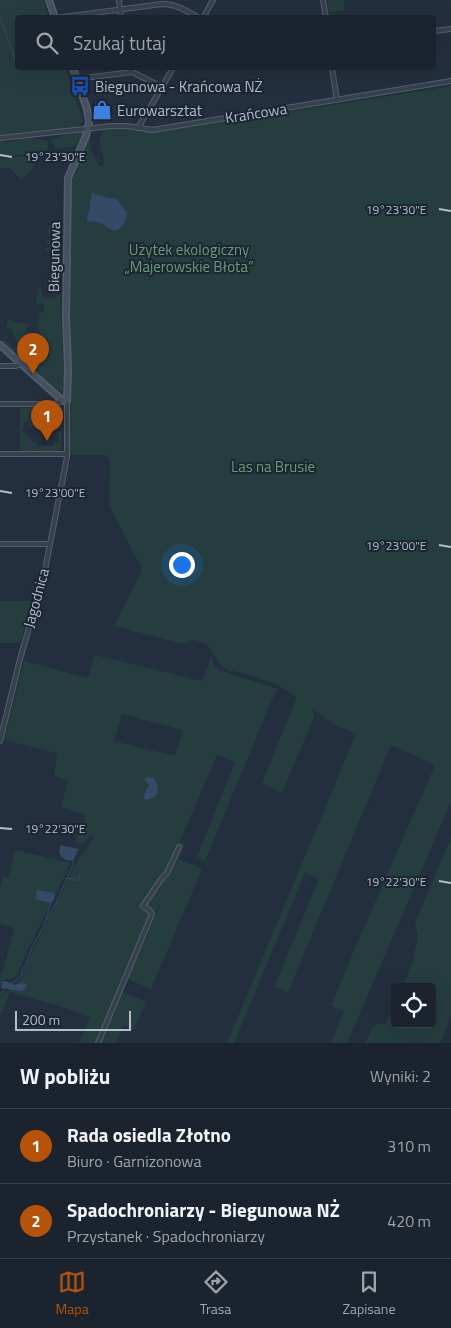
<!DOCTYPE html>
<html lang="pl">
<head>
<meta charset="utf-8">
<style>
	:root { --surface:#1a232e; --page:#272f3a; --text:#f1f3f6; --muted:#9fa4aa; --line:#38404a; --accent:#b45309 }
	body { margin:0; font-family:"Titillium Web",sans-serif; background:var(--page); color:var(--text) }
	.controls { position:absolute; right:15px; bottom:15px; display:grid; overflow:hidden; border-radius:5px; box-shadow:0 5px 20px #0002 }
	.controls button { width:45px; height:45px; display:grid; place-items:center; padding:0; border:0; border-bottom:1px solid var(--line); background:var(--surface); color:var(--text); font:25px sans-serif }
	.scale { position:absolute; left:15px; bottom:12px; width:116px; box-sizing:border-box; padding-left:5px; border:2px solid #b3bcc9; border-top:0; font-size:14px; line-height:18px; white-space:nowrap; color:#b3bcc9; -webkit-text-stroke:4px #1c2633; paint-order:stroke }
	.you { position:absolute; left:181px; top:564px; width:18px; height:18px; margin:-12px; border:4px solid #fff; border-radius:50%; background:#1a73e8; box-shadow:0 0 0 8px #1a73e833 }
	.badge { display:grid; place-items:center; width:32px; height:32px; border-radius:50%; background:var(--accent); color:#fff; font-size:16px; font-weight:700 }
	.pin { position:absolute; translate:-50% -41px; filter:drop-shadow(0 1px 2px #0008) }
	.pin::after { content:''; position:absolute; top:26px; width:18px; height:15px; background:inherit; clip-path:polygon(0 0,100% 0,50% 100%) }
	.list { margin:0; padding:0; list-style:none }
	h2 { display:flex; justify-content:space-between; align-items:center; height:65px; margin:0; padding:0 20px; font-size:21px }
	h2 small { font-size:16px; font-weight:400; color:var(--muted) }
	.list li { display:grid; grid-template-columns:32px 1fr auto; gap:15px; align-items:center; box-sizing:border-box; height:75px; padding:0 20px; border-top:1px solid var(--line) }
	.list b { display:block; font-size:19px; white-space:nowrap }
	.list p { margin:0; font-size:16px; white-space:nowrap; color:var(--muted) }
	.list em { font-size:16px; font-style:normal; color:var(--muted) }
	.icon { flex:none; width:28px; height:28px; fill:none; stroke:currentColor; stroke-width:2; stroke-linecap:round; stroke-linejoin:round }
	.map { position:relative; flex:none; width:451px; height:1043px; overflow:hidden }
	.search { position:absolute; background:var(--surface); box-shadow:0 5px 20px #0002; left:15px; right:15px; top:15px; height:55px; display:flex; align-items:center; gap:12px; box-sizing:border-box; padding:0 18px; border-radius:5px; color:var(--muted); font-size:19px }
	.sheet { height:215px; background:var(--surface) }
	nav { display:flex; justify-content:space-around; align-items:center; box-sizing:border-box; height:70px; border-top:1px solid var(--line); background:var(--surface); font-size:14px; color:var(--muted) }
	nav a { display:grid; justify-items:center; gap:2px }
	nav .on { color:var(--accent) }
	.map>svg:first-child { display:block }
</style>
</head>
<body>
<div class="map">
<svg width="451" height="1043" viewBox="0 0 451 1043">
	<rect width="100%" height="100%" fill="#232f3e"/>
	<g fill="#253d3f" fill-rule="evenodd">
		<polygon points="0,0 43,0 49,17 18,18 18,68 66,68 83,121 79,126 72,129 0,135"/>
		<polygon points="328,0 344,0 345,9 347,10 329,13"/>
		<path d="M451 86V802L347 1043H331L344 1011 331 1006 358 941 435 765 391 745 288 992 274 987 319 879 305 873 234 1043H227L356 734 335 725 313 709 314 717 282 793 262 783 297 697 276 684 247 674 228 670 221 666 207 644 194 640 183 644 114 626 141 572V567L109 505 110 460 106 455H70L71 379 69 312 71 178 90 137C89 148 94 159 100 167L103 165 104 162C102 148 95 141 106 129L122 128 154 132 244 117 308 109Z"/>
		<polygon points="83,131 85,134 72,163 70,163 77,146 55,149 55,143 52,143 51,138 59,138 64,133"/>
		<polygon points="29,137 47,141 48,149 45,151 0,158 0,141 8,142"/>
		<polygon points="45,152 27,175 21,179 9,168 0,168 0,160"/>
		<polygon points="49,226 51,226 50,249 60,249 60,252 47,251 45,250 45,248 49,248 49,244 46,243 46,241 49,241 50,236 47,235"/>
		<polygon points="38,288 42,290 42,297 56,298 56,295 60,295 64,378 62,393 61,394 27,363 3,343 5,336 8,337 5,339 7,343 10,342 12,348 18,346 11,328 7,329 6,328 8,320 11,319 11,322 29,324 30,322 31,325 30,326 27,326 26,332 35,333 36,330 41,343 39,344 38,342 36,343 38,352 42,352 39,345 41,344 44,352 42,354 44,358 50,356 38,327 36,325 36,324 38,324 40,312 43,313 44,304 39,303 38,306 36,304"/>
		<path d="M60 407V428H37V424H34V427H29V422H24V427L22 428C24 436 29 435 33 442L38 443 37 451 20 452V408Z"/>
		<polygon points="59,431 61,431 61,451 38,451 39,446 54,446 55,442 59,441"/>
		<polygon points="0,601 31,601 20,643 0,643"/>
		<path d="M95 655 202 681 212 655 213 664 219 670 278 689 271 702 205 861 196 859 235 762 217 755 180 841 185 843 179 859 202 869 151 989 128 979 160 905 159 904 97 1043H79L90 1017 66 1008 10 992 0 1017V999L3 994 12 988 21 979 30 956 57 903 79 858 94 838 91 835 83 844 75 842 86 815 61 807 68 780 54 776 57 753 4 740 24 661 88 678ZM122 714 183 730 175 756 114 741Z"/>
		<polygon points="451,838 451,1016 440,1043 366,1043 373,1026 379,1024 384,1024 387,1021 395,1006 395,1024 432,1024 432,987 402,987 412,963 418,937 415,923"/>
		<polygon points="15,850 71,863 28,949 17,976 2,981 0,986 0,974 2,974 14,928 0,924 0,890 3,877 8,878"/>
		<polygon points="122,992 146,1002 134,1029 123,1026 116,1043 100,1043"/>
	</g>
	<g fill="#354a66">
		<path d="M92 193 108 198H116L127 213C127 221 122 229 114 231 103 226 102 220 88 222L87 218C91 210 89 201 92 193Z"/>
		<path d="M147 777 154 778C161 789 159 798 145 800L143 797 145 795V791L149 786V784L144 780Z"/>
		<path d="M61 845 79 849 73 860C63 862 56 854 61 845Z"/>
		<polygon points="37,890 54,893 55,895 54,900 51,903 35,899"/>
		<polygon points="5,981 15,985 23,982 26,984 27,986 24,990 21,991 1,988 2,982"/>
	</g>
	<g fill="none" stroke-linecap="round" stroke-linejoin="round">
		<g stroke="#354a66" stroke-width="1">
			<polyline points="0,18 18,67"/>
			<polyline points="18,68 19,70"/>
			<polyline points="66,879 71,878 78,881 80,875"/>
			<polyline points="47,920 56,903 73,865 73,860"/>
			<polyline points="11,983 14,982 20,977 22,973 23,968 25,966 31,950 44,926 51,903"/>
			<polyline points="0,995 5,989"/>
		</g>
		<defs>
			<g id="street">
				<polyline points="119,0 121,18"/>
				<polyline points="323,0 326,18"/>
				<path d="M56 18 162 4C176 4 187 11 199 18"/>
				<polyline points="203,18 213,0"/>
				<polyline points="434,31 451,29"/>
				<polyline points="332,68 337,100"/>
				<polyline points="77,79 132,72 162,87"/>
				<polyline points="138,128 173,68"/>
				<polyline points="0,138 112,126 128,126 152,130 451,81"/>
				<polyline points="0,366 15,366 22,364"/>
				<polyline points="0,404 54,404 63,401"/>
				<polyline points="0,454 67,454"/>
				<polyline points="0,544 49,544"/>
				<polyline points="0,741 20,659 44,575 67,457 67,401"/>
				<polyline points="98,1043 152,914 150,911 143,906 162,878 167,873 179,847"/>
			</g>
			<g id="secondary">
				<polyline points="49,0 55,18"/>
				<polyline points="0,345 63,401 67,401 68,368 66,317 68,178 86,136 89,122 87,109 73,68"/>
			</g>
		</defs>
		<use href="#street" stroke="#555f6c" stroke-width="6"/>
		<use href="#secondary" stroke="#555f6c" stroke-width="8"/>
		<use href="#street" stroke="#37414e" stroke-width="4"/>
		<use href="#secondary" stroke="#455061" stroke-width="5"/>
	</g>
	<path fill="none" stroke="#b3bcc9" stroke-width="2" d="M0 155 12 157M439 209 451 211M0 491 12 493M439 545 451 547M0 828 12 829M439 881 451 883"/>
	<defs>
		<symbol id="bus-bare" viewBox="-9 -9 18 18"><path d="M-5-6H5V4H4V6H2V4H-2V6H-4V4H-5ZM-3.5-4V0h7V-4ZM-3.5 1.2v1.5H-2V1.2ZM2 1.2v1.5H3.5V1.2Z" fill="#1a4fb4" stroke="#1c2633" stroke-width="2.5" paint-order="stroke"/></symbol>
		<symbol id="shop-bare" viewBox="-9 -9 18 18"><path d="M-5-2.5h2.3a2.7 3.5 0 0 1 5.4 0H5L5.5 6h-11ZM-1.5-2.5h3a1.5 2.3 0 0 0-3 0Z" fill="#3f7fe0" stroke="#1c2633" stroke-width="2.5" paint-order="stroke"/></symbol>
	</defs>
	<g fill-rule="evenodd">
		<use href="#bus-bare" x="66" y="72" width="28" height="28"/>
		<use href="#shop-bare" x="88" y="96" width="28" height="28"/>
	</g>
	<g text-anchor="middle" dominant-baseline="central" stroke-width="4" stroke-linejoin="round" paint-order="stroke">
		<g font-size="15" fill="#b3bcc9" stroke="#1c2633" text-anchor="start">
			<text x="95" y="86">Biegunowa - Krańcowa NŻ</text>
			<text x="117" y="110">Eurowarsztat</text>
		</g>
		<g font-size="15" fill="#b3bcc9" stroke="#1c2633">
			<text transform="translate(256 113) rotate(-9)">Krańcowa</text>
			<text transform="translate(54 257) rotate(-89)">Biegunowa</text>
			<text transform="translate(36 598) rotate(-75)">Jagodnica</text>
		</g>
		<g font-size="15" fill="#699b74" stroke="#1c2633">
			<text x="189" y="249">Użytek ekologiczny<tspan x="189" dy="17">„Majerowskie Błota”</tspan></text>
			<text x="273" y="466">Las na Brusie</text>
		</g>
	</g>
	<g font-size="12" text-anchor="middle" fill="#b3bcc9" stroke="#1c2633" stroke-width="4" stroke-linejoin="round" paint-order="stroke">
		<text x="55" y="161">19°23'30"E</text>
		<text x="396" y="214">19°23'30"E</text>
		<text x="55" y="497">19°23'00"E</text>
		<text x="396" y="550">19°23'00"E</text>
		<text x="55" y="833">19°22'30"E</text>
		<text x="396" y="886">19°22'30"E</text>
	</g>
</svg>
<div class="controls">
<button><svg class="icon" aria-label="locate" viewBox="0 0 24 24"><circle cx="12" cy="12" r="6"/><path d="M12 2v4M12 18v4M2 12h4M18 12h4"/></svg></button>
</div>
<div class="scale">200 m</div>
<div class="you"></div>
<div class="pin badge" style="left:47px;top:441px">1</div>
<div class="pin badge" style="left:33px;top:374px">2</div>
<div class="search"><svg class="icon" aria-label="search" viewBox="0 0 24 24"><circle cx="10" cy="10" r="6"/><path d="M15 15l6 6"/></svg>Szukaj tutaj</div>
</div>
<section class="sheet">
<h2>W pobliżu<small>Wyniki: 2</small></h2>
<ul class="list">
<li><span class="badge">1</span><div><b>Rada osiedla Złotno</b><p>Biuro · Garnizonowa</p></div><em>310 m</em></li>
<li><span class="badge">2</span><div><b>Spadochroniarzy - Biegunowa NŻ</b><p>Przystanek · Spadochroniarzy</p></div><em>420 m</em></li>
</ul>
</section>
<nav>
<a class="on"><svg class="icon" aria-label="map" viewBox="0 0 24 24"><path d="M3 6l6-2 6 2 6-2v14l-6 2-6-2-6 2zM9 4v14M15 6v14"/></svg>Mapa</a>
<a><svg class="icon" aria-label="directions" viewBox="0 0 24 24"><path d="M12 3l9 9-9 9-9-9zM9 14v-3h6M13 9l2 2-2 2"/></svg>Trasa</a>
<a><svg class="icon" aria-label="saved" viewBox="0 0 24 24"><path d="M7 4h10v16l-5-4-5 4z"/></svg>Zapisane</a>
</nav>
</body>
</html>
